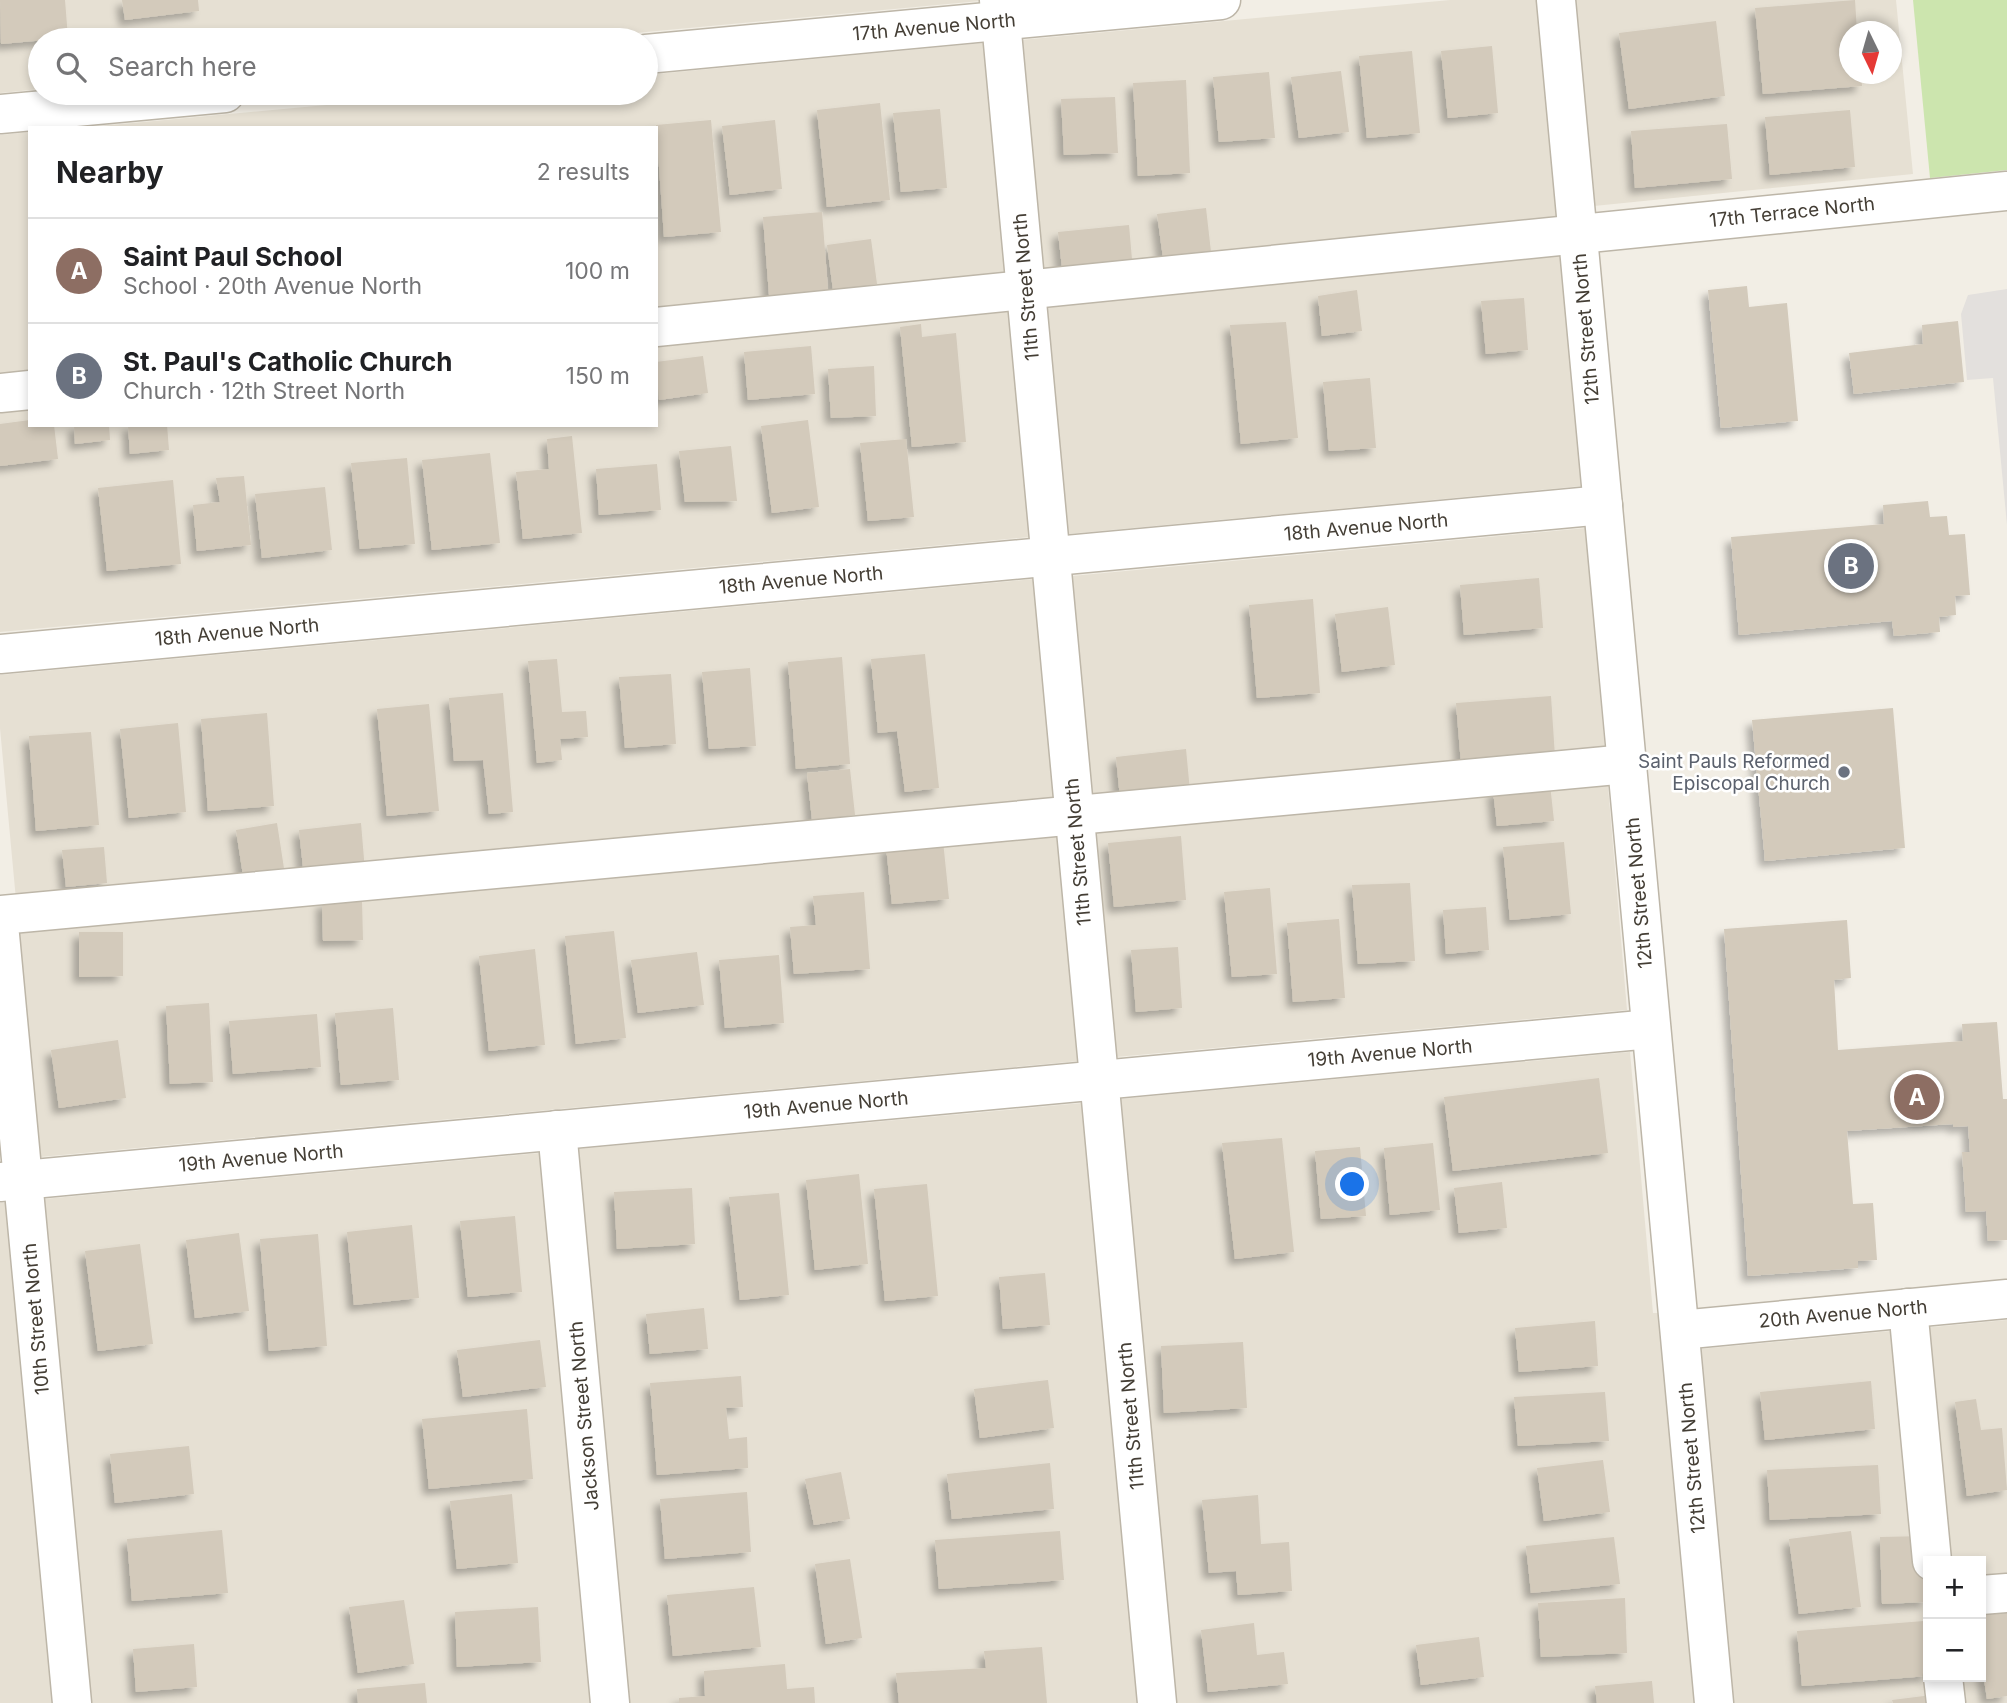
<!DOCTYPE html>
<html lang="en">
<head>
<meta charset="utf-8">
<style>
	:root { --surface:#fff; --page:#f2f2f2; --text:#202124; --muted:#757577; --line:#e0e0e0; --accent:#f33c1b }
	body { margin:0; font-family:Inter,sans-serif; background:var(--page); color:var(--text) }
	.controls { position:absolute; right:21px; bottom:21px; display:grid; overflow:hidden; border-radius:0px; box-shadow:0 4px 10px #0003 }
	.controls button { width:63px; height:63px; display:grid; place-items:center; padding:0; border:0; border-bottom:2px solid var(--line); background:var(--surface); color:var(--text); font:35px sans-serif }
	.compass { position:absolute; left:1839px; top:21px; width:63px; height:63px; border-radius:50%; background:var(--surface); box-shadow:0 4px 10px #0003; rotate:175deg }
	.you { position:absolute; left:1353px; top:1185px; width:24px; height:24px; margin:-18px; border:5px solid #fff; border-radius:50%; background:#1a73e8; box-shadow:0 0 0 10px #1a73e833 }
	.badge { display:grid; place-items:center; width:46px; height:46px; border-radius:50%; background:var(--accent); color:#fff; font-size:23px; font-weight:700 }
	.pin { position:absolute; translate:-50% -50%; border:4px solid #fff; box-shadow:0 2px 7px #0006 }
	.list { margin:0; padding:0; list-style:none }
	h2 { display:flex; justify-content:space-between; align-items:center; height:91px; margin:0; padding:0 28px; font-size:30px }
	h2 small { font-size:23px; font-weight:400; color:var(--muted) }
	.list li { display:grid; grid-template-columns:46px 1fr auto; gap:21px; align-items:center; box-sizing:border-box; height:105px; padding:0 28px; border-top:2px solid var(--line) }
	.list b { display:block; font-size:26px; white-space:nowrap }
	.list p { margin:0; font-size:23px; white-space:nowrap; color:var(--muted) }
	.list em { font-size:23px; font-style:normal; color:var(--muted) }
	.icon { flex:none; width:38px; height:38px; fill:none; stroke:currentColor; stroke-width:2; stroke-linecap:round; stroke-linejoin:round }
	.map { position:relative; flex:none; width:2007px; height:1703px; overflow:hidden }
	.search { position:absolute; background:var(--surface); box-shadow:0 4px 10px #0003; left:28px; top:28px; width:630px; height:77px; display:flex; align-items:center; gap:18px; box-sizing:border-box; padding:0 24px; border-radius:38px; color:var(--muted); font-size:26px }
	.panel { position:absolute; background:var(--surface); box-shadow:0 4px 10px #0003; left:28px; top:126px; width:630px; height:301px; border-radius:0px }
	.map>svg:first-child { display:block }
</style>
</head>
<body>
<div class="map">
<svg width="2007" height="1703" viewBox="0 0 2007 1703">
	<defs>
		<filter id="shadow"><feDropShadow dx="-6" dy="6" stdDeviation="3.5" flood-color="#0004"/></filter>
	</defs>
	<rect width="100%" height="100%" fill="#f2eee5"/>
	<g fill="#e6e0d3" fill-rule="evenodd">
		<polygon points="0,0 980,0 980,1 560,40 40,40 40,89 0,93"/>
		<polygon points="1450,0 1537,0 1582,486 1068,534 1021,40"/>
		<path d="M1575 0H1896L1913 174 1594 206ZM1850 32H1892V74H1850Z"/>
		<polygon points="984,43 1030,537 0,632 0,135 30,132 30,425 656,425 656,128 79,128 454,93 646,93 646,75"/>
		<polygon points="1586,528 1627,1010 1116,1057 1072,576"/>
		<polygon points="1034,579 1079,1061 40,1157 0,728 0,675"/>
		<polygon points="1630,1052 1653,1313 1659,1313 1695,1703 1176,1703 1120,1099"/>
		<polygon points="1083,1103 1139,1703 629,1703 578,1149"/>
		<polygon points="540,1153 591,1703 91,1703 44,1199"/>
		<polygon points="0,1203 6,1203 53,1703 0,1703"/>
		<path d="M2007 1320V1703H1733L1700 1349ZM1928 1561H1981V1677H1928Z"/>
	</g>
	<polygon fill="#cce5ae" points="1913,0 2007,0 2007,170 1930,178"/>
	<polygon fill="#e3e0dd" points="2007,289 2007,525 1993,378 1967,380 1961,314 1968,295"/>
	<g fill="#d3cabb" filter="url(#shadow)">
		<polygon points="0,0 65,0 68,38 1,44"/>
		<polygon points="122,0 198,0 199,11 125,20"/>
		<polygon points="1855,0 1857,32 1850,32 1850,74 1861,74 1862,86 1763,94 1755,8"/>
		<polygon points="1716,21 1725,96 1629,109 1619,33"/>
		<polygon points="1492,46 1498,113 1448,118 1441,51"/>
		<polygon points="1412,51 1420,133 1367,138 1359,56"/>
		<polygon points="1341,71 1349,132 1299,138 1291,77"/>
		<polygon points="1269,72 1275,138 1219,142 1213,77"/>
		<polygon points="1186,80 1190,173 1138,176 1133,83"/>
		<polygon points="1115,97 1118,153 1064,155 1061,99"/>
		<polygon points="880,103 890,200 827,207 817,110"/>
		<polygon points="940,109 947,188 901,192 893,113"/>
		<polygon points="1850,110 1855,167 1770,175 1765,117"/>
		<polygon points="711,120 721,232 664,237 656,125"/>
		<polygon points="775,120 782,189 730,195 722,126"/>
		<polygon points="1727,124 1732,179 1635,188 1631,131"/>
		<polygon points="1206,208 1211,252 1163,258 1157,214"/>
		<polygon points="822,212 829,303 770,308 763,217"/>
		<polygon points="1129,225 1133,271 1063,277 1058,232"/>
		<polygon points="871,239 877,284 833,290 827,245"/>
		<polygon points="1747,286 1749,307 1787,303 1798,421 1721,428 1708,290"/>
		<polygon points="1357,290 1362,331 1322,336 1318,296"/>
		<polygon points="1524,298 1528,350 1486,354 1481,301"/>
		<polygon points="1958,321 1964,382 1854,394 1849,353 1923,344 1922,325"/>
		<polygon points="1286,322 1298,438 1241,444 1230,325"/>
		<polygon points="921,324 922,337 956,333 966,442 912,447 900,327"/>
		<polygon points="811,346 815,394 748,400 744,352"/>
		<polygon points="703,356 708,393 659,400 656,362"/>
		<polygon points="874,366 876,416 831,418 828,369"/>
		<polygon points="1370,378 1376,448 1329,451 1323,382"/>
		<polygon points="30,420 30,425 54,425 58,459 0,466 0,424"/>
		<polygon points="808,420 819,507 772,513 761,426"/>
		<polygon points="74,425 109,425 110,440 75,444"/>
		<polygon points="128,425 167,425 169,450 130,454"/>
		<polygon points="572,436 582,533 523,539 516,472 549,469 547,439"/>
		<polygon points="906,439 914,517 868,521 860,443"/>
		<polygon points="731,446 737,501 685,502 679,451"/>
		<polygon points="490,453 500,543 432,550 422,460"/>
		<polygon points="407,458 415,544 360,549 351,463"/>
		<polygon points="657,464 661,510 599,515 596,469"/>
		<polygon points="244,476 251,545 197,551 193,505 220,502 216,478"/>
		<polygon points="173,480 181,564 107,571 98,488"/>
		<polygon points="325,487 332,550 262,558 255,494"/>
		<polygon points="1928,501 1930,517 1947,516 1949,535 1965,534 1970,595 1955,596 1956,615 1939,617 1940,632 1894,636 1892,621 1739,635 1731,537 1884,524 1883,505"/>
		<polygon points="1539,578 1543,628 1464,635 1460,585"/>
		<polygon points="1313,599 1320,693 1257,698 1249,605"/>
		<polygon points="1388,607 1395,665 1342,672 1335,614"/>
		<polygon points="925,654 939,788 905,792 897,731 878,733 871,659"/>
		<polygon points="842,657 850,764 796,769 788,662"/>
		<polygon points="557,659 562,712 586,711 588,737 560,739 562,760 537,763 528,661"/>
		<polygon points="750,668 756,746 709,749 702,672"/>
		<polygon points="671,674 676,744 625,748 619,677"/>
		<polygon points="503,693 513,812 489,814 483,760 454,761 449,698"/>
		<polygon points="1551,696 1555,757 1461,764 1456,703"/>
		<polygon points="429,704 439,811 387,816 377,709"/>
		<polygon points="1893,708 1905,848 1765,861 1752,720"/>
		<polygon points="267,713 274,806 208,811 201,719"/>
		<polygon points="178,723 186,812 129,818 120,729"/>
		<polygon points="91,732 99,825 36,831 29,736"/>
		<polygon points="1186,749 1191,802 1121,809 1116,757"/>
		<polygon points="850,769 855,815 812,820 807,773"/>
		<polygon points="1550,784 1554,821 1497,826 1493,790"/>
		<polygon points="277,823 285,875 244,882 236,830"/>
		<polygon points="361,823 365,871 304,877 299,830"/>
		<polygon points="1181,836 1186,900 1114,907 1108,843"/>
		<polygon points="943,841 949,899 892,904 886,846"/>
		<polygon points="1564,842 1571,914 1510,920 1503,847"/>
		<polygon points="104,847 107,883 66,887 62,850"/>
		<polygon points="1410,883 1415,961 1358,964 1352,885"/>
		<polygon points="1270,888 1277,974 1232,977 1224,892"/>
		<polygon points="864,892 870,969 794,974 790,927 816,925 813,896"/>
		<polygon points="362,901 363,940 323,941 322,902"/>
		<polygon points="1486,907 1489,950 1446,954 1443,910"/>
		<polygon points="1339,919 1345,998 1293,1002 1287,923"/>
		<polygon points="1847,920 1851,978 1834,980 1838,1050 1963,1041 1962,1024 1997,1022 2003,1099 2007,1099 2007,1240 1988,1241 1986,1211 1966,1212 1962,1152 1970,1152 1968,1126 1953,1127 1953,1124 1847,1131 1853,1204 1873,1203 1877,1260 1858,1261 1858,1268 1748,1276 1724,929"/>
		<polygon points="614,931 626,1038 576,1044 565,936"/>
		<polygon points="79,932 123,932 123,976 79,977"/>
		<polygon points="1178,947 1182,1008 1136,1012 1131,950"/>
		<polygon points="535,949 545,1045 489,1051 479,956"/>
		<polygon points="697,952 704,1005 638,1013 631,960"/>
		<polygon points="779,955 784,1023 725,1028 719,960"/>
		<polygon points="209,1003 213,1082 170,1084 166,1006"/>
		<polygon points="393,1008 399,1080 341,1085 335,1013"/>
		<polygon points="317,1014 321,1067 233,1074 229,1021"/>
		<polygon points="118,1040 126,1098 59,1108 51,1050"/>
		<polygon points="1599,1078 1608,1153 1453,1171 1444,1097"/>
		<polygon points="1282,1138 1294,1252 1235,1259 1222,1143"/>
		<polygon points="1433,1143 1440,1210 1390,1215 1384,1148"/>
		<polygon points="1360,1147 1366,1216 1321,1219 1315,1151"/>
		<polygon points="859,1174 868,1264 815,1270 806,1180"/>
		<polygon points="1502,1182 1507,1228 1459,1233 1454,1188"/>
		<polygon points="927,1184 938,1296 885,1301 874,1189"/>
		<polygon points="692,1188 695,1244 617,1249 614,1192"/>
		<polygon points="779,1193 789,1295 740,1300 729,1197"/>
		<polygon points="515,1216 522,1292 468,1297 460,1221"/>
		<polygon points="412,1225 419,1298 354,1305 347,1232"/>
		<polygon points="239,1233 249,1311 195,1318 186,1240"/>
		<polygon points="318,1234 327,1346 269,1351 260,1239"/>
		<polygon points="140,1244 153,1344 98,1351 85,1251"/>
		<polygon points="1045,1273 1050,1325 1003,1329 999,1277"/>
		<polygon points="704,1308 708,1349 650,1354 646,1314"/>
		<polygon points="1595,1321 1598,1366 1519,1372 1515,1328"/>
		<polygon points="540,1340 546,1387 463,1397 457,1350"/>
		<polygon points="1243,1342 1247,1408 1164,1413 1161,1346"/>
		<polygon points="741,1376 743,1407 726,1408 729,1439 747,1437 748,1468 657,1475 650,1383"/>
		<polygon points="1048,1380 1054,1428 980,1438 974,1389"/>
		<polygon points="1871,1381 1875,1429 1765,1440 1760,1392"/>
		<polygon points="1605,1392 1609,1441 1518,1446 1514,1397"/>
		<polygon points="1976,1399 1981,1430 2002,1428 2007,1490 1967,1496 1955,1402"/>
		<polygon points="527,1409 533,1479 429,1489 422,1419"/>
		<polygon points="189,1446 194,1494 115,1503 110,1454"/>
		<polygon points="1603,1460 1610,1512 1544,1521 1537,1468"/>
		<polygon points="1050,1463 1054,1509 952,1519 947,1474"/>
		<polygon points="1878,1465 1881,1514 1770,1520 1767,1470"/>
		<polygon points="841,1472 850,1519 814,1525 805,1479"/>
		<polygon points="747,1492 751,1552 665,1559 660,1499"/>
		<polygon points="512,1494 518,1563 457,1569 450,1501"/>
		<polygon points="1258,1495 1261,1544 1289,1542 1292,1591 1238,1595 1236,1571 1209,1573 1202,1500"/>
		<polygon points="222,1530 228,1593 132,1601 127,1539"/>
		<polygon points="1060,1531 1064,1580 939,1589 935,1540"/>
		<polygon points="1851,1531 1861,1607 1799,1614 1789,1539"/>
		<polygon points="1925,1536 1927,1602 1882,1604 1880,1537"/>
		<polygon points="1614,1537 1620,1584 1531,1593 1526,1546"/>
		<polygon points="850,1559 862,1638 826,1644 815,1564"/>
		<polygon points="754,1587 761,1647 673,1656 667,1595"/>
		<polygon points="1625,1598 1627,1653 1541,1657 1538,1603"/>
		<polygon points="404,1600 414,1664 358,1673 349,1607"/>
		<polygon points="538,1607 541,1662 457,1667 455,1612"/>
		<polygon points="2007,1610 2007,1696 1987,1699 1981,1659 1981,1614"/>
		<polygon points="1924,1621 1928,1676 1802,1686 1797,1631"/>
		<polygon points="1254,1623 1257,1655 1284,1652 1288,1684 1208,1692 1201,1630"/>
		<polygon points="1479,1637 1484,1677 1421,1685 1416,1645"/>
		<polygon points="194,1644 197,1687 136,1692 133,1649"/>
		<polygon points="1042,1647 1047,1703 899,1703 896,1673 986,1668 984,1651"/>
		<polygon points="785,1664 787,1689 814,1687 815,1703 679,1703 679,1698 705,1696 704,1671"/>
		<polygon points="1652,1681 1654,1703 1597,1703 1595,1686"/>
		<polygon points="425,1683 427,1703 358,1703 357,1689"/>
		<polygon points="1940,1694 1941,1703 1893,1703 1892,1700"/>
	</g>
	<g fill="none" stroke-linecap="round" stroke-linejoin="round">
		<defs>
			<g id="minor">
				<polyline points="999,0 1157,1703"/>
				<polyline points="1556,0 1714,1703"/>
				<polyline points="646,54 1221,0"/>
				<polyline points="0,114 225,93"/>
				<polyline points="656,327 2007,191"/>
				<polyline points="0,393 30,390"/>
				<polyline points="0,654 1603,505"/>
				<polyline points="0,915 1627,764"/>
				<polyline points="0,935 72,1703"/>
				<polyline points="557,1130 610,1703"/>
				<polyline points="0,1182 1651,1029"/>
				<polyline points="1908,1308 1932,1561"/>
				<polyline points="1680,1330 2007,1299"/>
				<polyline points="1981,1595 2007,1593"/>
				<polyline points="1943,1677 1946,1703"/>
			</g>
		</defs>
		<use href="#minor" stroke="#bdb6a8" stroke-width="41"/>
		<use href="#minor" stroke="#fff" stroke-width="38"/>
	</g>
	<circle fill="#6b7280" stroke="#fff" stroke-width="2.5" cx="1844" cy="772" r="7"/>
	<g text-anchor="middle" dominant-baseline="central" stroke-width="5" stroke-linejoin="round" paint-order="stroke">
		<g font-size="19" fill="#443e35" stroke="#fff">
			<text transform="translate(934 27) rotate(-5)">17th Avenue North</text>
			<text transform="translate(1792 212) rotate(-6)">17th Terrace North</text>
			<text transform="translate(1026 287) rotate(-95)">11th Street North</text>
			<text transform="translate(1586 329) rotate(-95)">12th Street North</text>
			<text transform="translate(1366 527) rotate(-5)">18th Avenue North</text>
			<text transform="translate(801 580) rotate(-5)">18th Avenue North</text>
			<text transform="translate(237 632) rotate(-5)">18th Avenue North</text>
			<text transform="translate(1078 852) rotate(-95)">11th Street North</text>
			<text transform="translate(1639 893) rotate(-95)">12th Street North</text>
			<text transform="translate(1390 1053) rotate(-5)">19th Avenue North</text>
			<text transform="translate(826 1105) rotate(-5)">19th Avenue North</text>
			<text transform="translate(261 1158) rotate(-5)">19th Avenue North</text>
			<text transform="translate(1843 1314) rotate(-5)">20th Avenue North</text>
			<text transform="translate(36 1319) rotate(-95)">10th Street North</text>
			<text transform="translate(584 1416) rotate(-95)">Jackson Street North</text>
			<text transform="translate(1131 1416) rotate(-95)">11th Street North</text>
			<text transform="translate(1692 1458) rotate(-95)">12th Street North</text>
		</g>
		<g font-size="19" fill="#5b616d" stroke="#fff" text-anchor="end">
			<text x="1830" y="761">Saint Pauls Reformed<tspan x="1830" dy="22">Episcopal Church</tspan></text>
		</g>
	</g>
</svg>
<div class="controls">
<button>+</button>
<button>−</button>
</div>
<svg class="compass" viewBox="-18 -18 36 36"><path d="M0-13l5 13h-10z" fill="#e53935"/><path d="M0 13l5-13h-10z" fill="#757577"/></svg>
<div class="you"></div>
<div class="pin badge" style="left:1917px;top:1097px;background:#8d6e63">A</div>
<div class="pin badge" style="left:1851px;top:566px;background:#6b7280">B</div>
<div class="search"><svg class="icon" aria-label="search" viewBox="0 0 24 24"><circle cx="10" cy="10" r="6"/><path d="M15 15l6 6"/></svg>Search here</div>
<section class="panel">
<h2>Nearby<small>2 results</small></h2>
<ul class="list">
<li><span class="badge" style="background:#8d6e63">A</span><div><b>Saint Paul School</b><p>School · 20th Avenue North</p></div><em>100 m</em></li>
<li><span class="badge" style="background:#6b7280">B</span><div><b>St. Paul's Catholic Church</b><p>Church · 12th Street North</p></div><em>150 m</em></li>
</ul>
</section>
</div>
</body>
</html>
